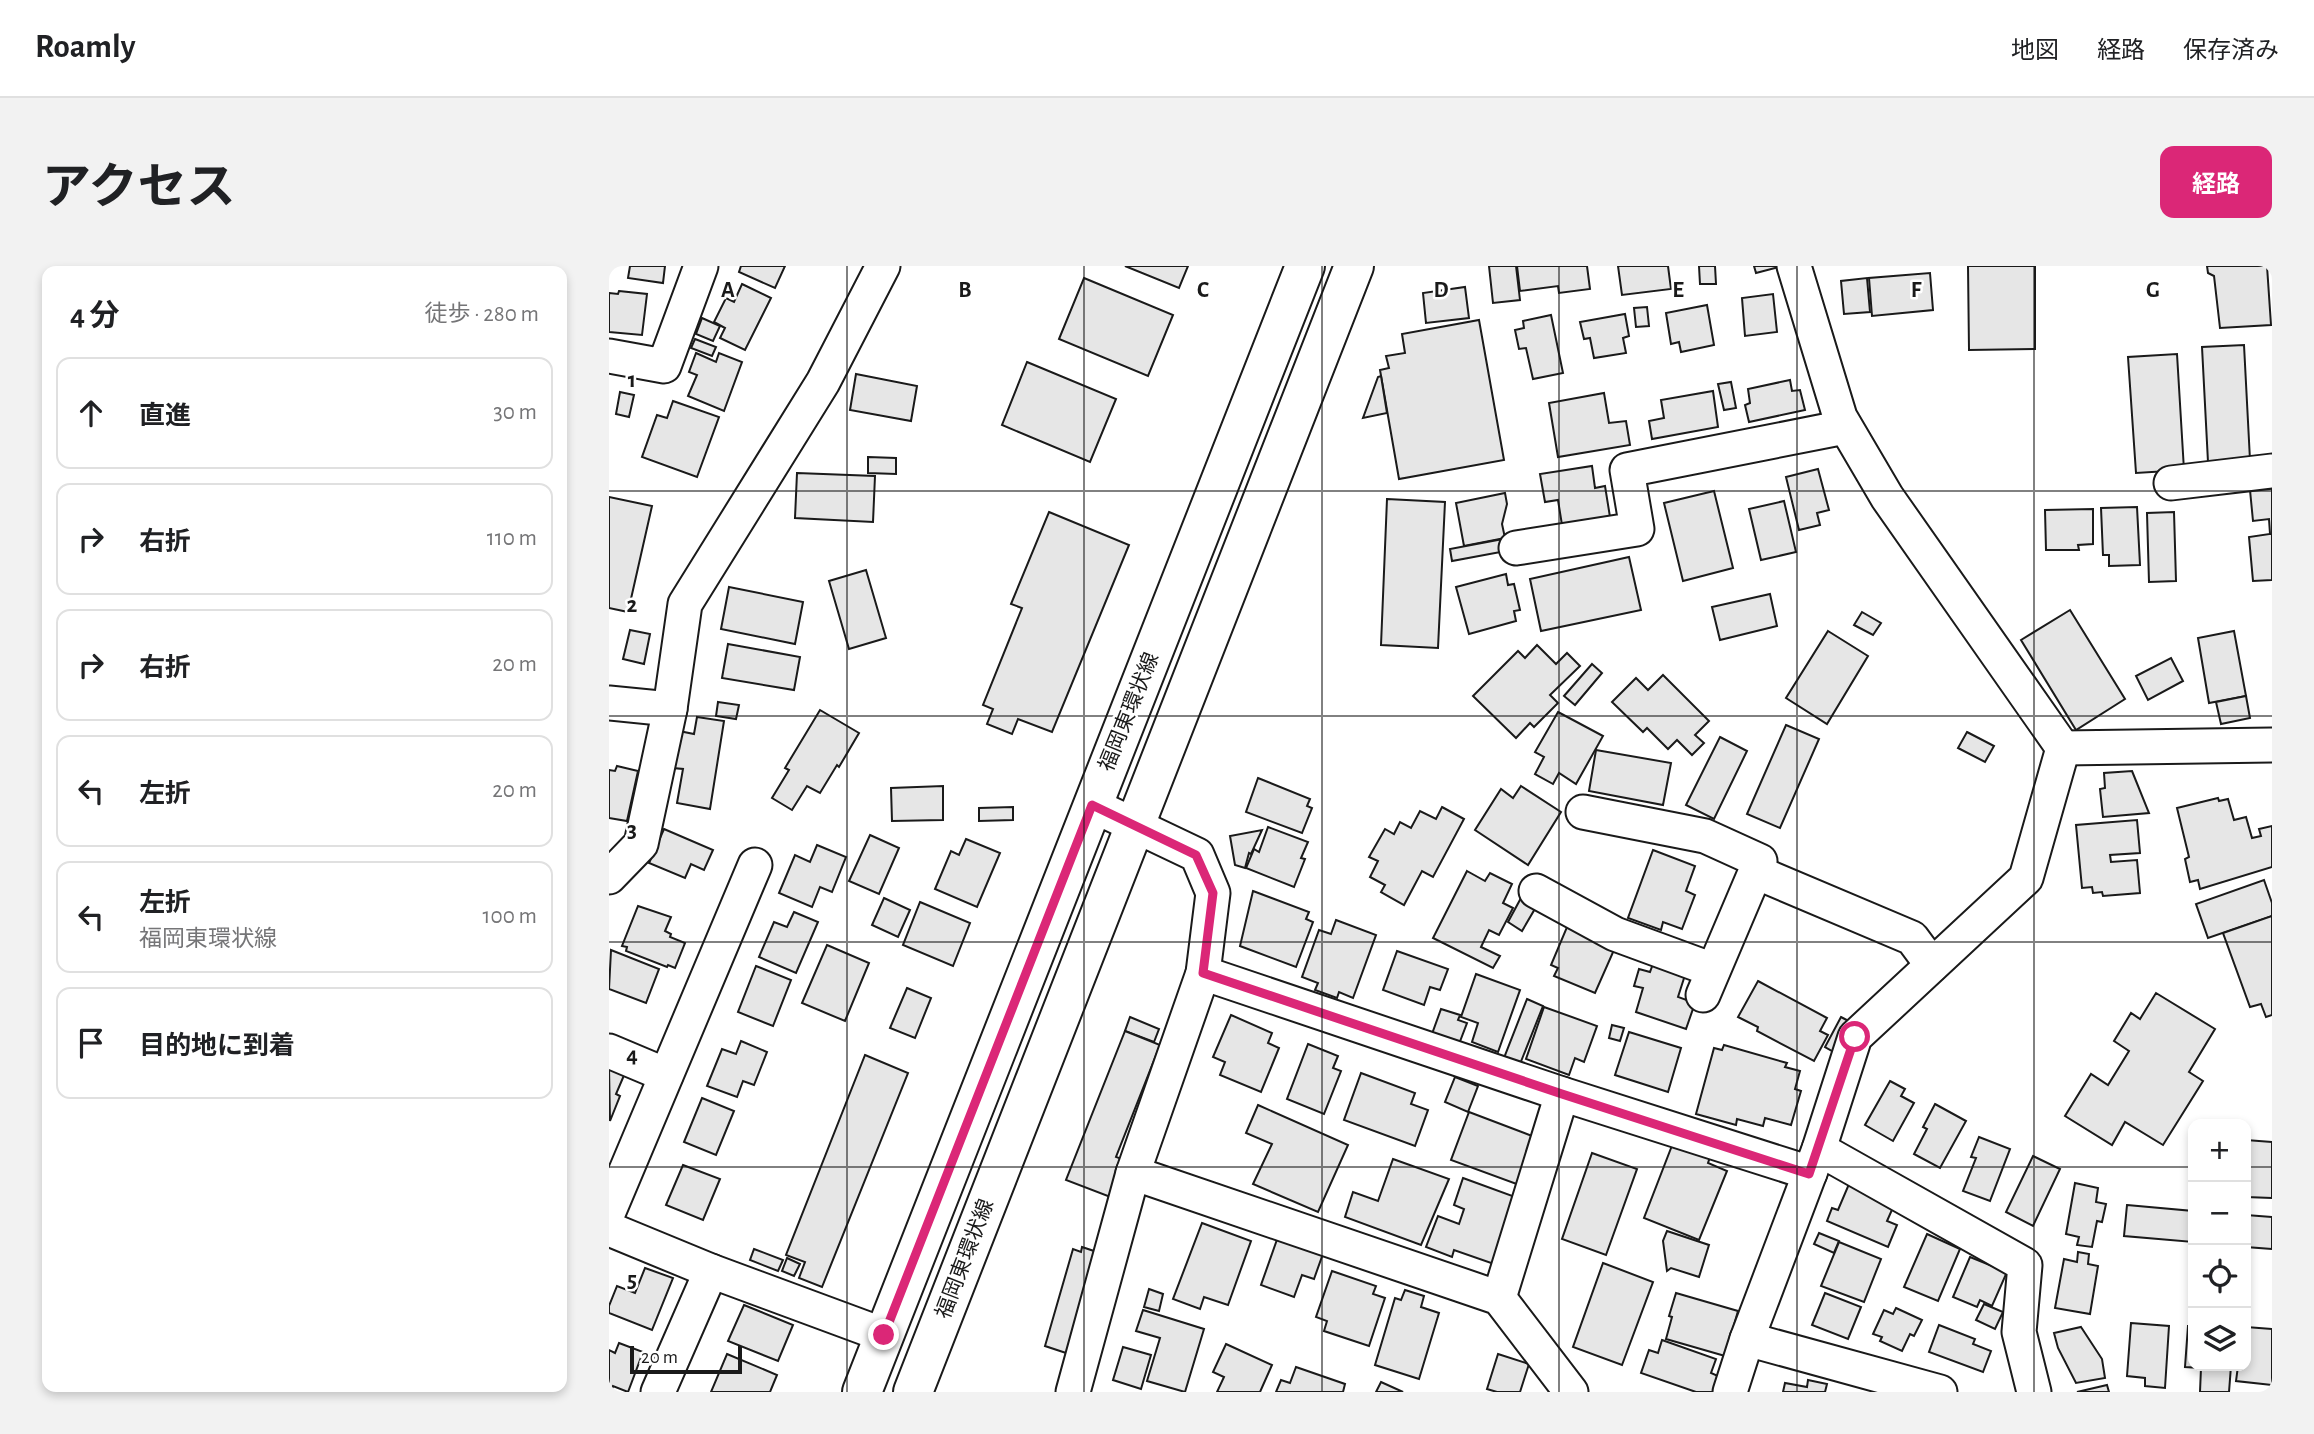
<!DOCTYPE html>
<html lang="ja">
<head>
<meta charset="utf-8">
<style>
	:root { --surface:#fff; --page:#f2f2f2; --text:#202124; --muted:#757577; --line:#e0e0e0; --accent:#db2777 }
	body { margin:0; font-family:"Alegreya Sans","Noto Sans JP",sans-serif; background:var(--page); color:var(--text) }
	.controls { position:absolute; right:21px; bottom:21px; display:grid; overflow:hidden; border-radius:14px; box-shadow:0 4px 10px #0003 }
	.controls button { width:63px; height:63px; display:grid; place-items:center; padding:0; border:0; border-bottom:2px solid var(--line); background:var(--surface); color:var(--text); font:35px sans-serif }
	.scale { position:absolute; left:21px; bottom:18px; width:112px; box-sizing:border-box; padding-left:7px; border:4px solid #1a1a1a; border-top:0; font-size:19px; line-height:24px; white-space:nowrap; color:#1a1a1a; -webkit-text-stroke:5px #fff; paint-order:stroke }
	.stop { position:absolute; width:21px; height:21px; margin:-16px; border:5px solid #db2777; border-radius:50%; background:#fff }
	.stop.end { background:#db2777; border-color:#fff; box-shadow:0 2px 7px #0008 }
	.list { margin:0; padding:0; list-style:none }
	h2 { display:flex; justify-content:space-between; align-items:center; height:91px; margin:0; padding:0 28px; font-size:30px }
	h2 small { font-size:23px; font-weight:400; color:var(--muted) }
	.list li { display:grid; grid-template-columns:46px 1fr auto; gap:21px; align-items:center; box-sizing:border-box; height:112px; margin:0 14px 14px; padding:0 14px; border:2px solid var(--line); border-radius:14px }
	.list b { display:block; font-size:26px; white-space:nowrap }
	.list p { margin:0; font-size:23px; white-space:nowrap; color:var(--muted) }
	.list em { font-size:23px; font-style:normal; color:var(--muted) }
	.icon { flex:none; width:38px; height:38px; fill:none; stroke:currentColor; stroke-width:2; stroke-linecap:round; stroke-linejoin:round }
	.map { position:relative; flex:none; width:1663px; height:1126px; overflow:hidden; border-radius:14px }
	header { display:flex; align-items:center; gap:42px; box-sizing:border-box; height:98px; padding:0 35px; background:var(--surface); border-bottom:2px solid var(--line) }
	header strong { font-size:33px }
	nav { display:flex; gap:38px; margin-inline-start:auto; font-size:24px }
	.intro { display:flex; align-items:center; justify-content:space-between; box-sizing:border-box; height:168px; padding:0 42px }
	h1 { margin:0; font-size:49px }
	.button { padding:18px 32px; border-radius:14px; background:var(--accent); color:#fff; font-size:24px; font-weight:700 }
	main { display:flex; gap:42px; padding:0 42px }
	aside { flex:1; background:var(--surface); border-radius:14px; box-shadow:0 4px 10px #0003 }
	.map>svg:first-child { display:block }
</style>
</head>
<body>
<header>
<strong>Roamly</strong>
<nav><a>地図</a><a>経路</a><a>保存済み</a></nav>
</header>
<div class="intro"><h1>アクセス</h1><a class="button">経路</a></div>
<main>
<aside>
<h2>4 分<small>徒歩 · 280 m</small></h2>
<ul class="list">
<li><svg class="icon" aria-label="ahead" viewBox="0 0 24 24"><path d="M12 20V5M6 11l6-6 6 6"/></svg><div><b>直進</b></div><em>30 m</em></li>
<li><svg class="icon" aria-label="right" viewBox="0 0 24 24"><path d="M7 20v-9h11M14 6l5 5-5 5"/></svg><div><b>右折</b></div><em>110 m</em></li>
<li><svg class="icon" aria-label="right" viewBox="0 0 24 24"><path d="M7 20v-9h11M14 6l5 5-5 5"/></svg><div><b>右折</b></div><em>20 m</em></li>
<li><svg class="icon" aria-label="left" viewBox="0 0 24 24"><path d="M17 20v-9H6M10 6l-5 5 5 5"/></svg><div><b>左折</b></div><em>20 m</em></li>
<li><svg class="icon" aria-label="left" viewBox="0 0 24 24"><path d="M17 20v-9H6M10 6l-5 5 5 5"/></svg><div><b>左折</b><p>福岡東環状線</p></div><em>100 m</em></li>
<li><svg class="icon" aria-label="arrive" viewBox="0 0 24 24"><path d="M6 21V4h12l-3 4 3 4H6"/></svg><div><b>目的地に到着</b></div></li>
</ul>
</aside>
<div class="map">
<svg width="1663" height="1126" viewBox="0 0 1663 1126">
	<rect width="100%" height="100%" fill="#fff"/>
	<g fill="#e6e6e6" stroke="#1a1a1a" stroke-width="2">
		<polygon points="21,0 56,0 54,17 19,12"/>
		<polygon points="132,0 176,0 166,22 130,6"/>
		<polygon points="516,0 579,0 570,22"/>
		<polygon points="880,0 907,0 911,34 884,37"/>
		<polygon points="908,0 978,0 981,23 950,27 949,20 911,25"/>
		<polygon points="1009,0 1059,0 1062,23 1013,29"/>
		<polygon points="1090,0 1106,0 1107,18 1091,18"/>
		<polygon points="1145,0 1170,0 1170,1 1147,7"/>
		<polygon points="1359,0 1426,0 1426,83 1360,84"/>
		<polygon points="1598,0 1658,0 1662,59 1611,62 1605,10 1599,7"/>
		<polygon points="1321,7 1324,44 1263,50 1260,12"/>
		<polygon points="475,12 564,49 539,110 450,73"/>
		<polygon points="1258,12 1261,46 1235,48 1232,15"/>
		<polygon points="133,18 162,32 136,84 111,72 116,62 105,56 117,32 125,36"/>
		<polygon points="856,21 860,52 817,57 814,27"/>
		<polygon points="10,25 38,28 33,69 0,66 0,27 9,28"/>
		<polygon points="1164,28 1168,66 1136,70 1133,32"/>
		<polygon points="1098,39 1105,79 1072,86 1070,76 1062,78 1057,47"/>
		<polygon points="1038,41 1040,60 1027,61 1025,42"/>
		<polygon points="1016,48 1020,70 1014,72 1017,87 985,92 981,72 975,73 971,56"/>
		<polygon points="942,49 954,107 924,113 917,82 910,83 906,64 915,62 914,55"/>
		<polygon points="93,52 111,60 104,75 87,68"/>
		<polygon points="870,54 895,194 790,213 771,104 780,102 777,90 796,87 793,68"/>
		<polygon points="86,73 107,81 103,90 82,82"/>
		<polygon points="1635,79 1641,194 1599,196 1593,81"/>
		<polygon points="87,87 107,96 110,87 133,96 115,145 79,130 88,109 80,106"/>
		<polygon points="1568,88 1575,204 1527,207 1519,91"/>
		<polygon points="418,96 507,133 481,196 393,159"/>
		<polygon points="247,108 308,120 302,155 241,144"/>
		<polygon points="772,110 778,147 754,152 769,111"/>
		<polygon points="1181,114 1183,125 1191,124 1196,144 1140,156 1136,139 1141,137 1139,123"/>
		<polygon points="1122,116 1127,142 1115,144 1109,118"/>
		<polygon points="1104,125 1109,161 1043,173 1040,155 1055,152 1052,134"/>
		<polygon points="11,126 25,129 20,151 7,148"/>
		<polygon points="995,127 1000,157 1017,155 1021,179 949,191 940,137"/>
		<polygon points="64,135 110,151 88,211 33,191 48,149 58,152"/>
		<polygon points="259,191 287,192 287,208 259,207"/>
		<polygon points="983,200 986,222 996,220 1001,251 953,259 949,234 936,236 931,208"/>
		<polygon points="1209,203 1220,244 1208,247 1211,259 1190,264 1177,211"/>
		<polygon points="188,207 266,210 264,256 186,252"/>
		<polygon points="1663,221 1663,314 1644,315 1640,271 1661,268 1660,253 1644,255 1641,224"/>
		<polygon points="1105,225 1124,302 1074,315 1055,237"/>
		<polygon points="896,227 898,238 893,258 896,272 855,280 847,237"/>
		<polygon points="0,231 43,240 19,346 0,342"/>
		<polygon points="778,233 836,236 829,382 772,379"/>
		<polygon points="1175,235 1187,286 1152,294 1140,243"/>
		<polygon points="1528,241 1531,299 1500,300 1500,289 1494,289 1492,242"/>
		<polygon points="1484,243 1484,278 1469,279 1470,284 1437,284 1436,244"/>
		<polygon points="440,246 520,279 443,466 409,453 403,468 378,458 384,443 374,439 413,342 402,338"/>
		<polygon points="1565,246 1567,315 1540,316 1538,247"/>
		<polygon points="894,273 897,285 843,295 841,283"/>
		<polygon points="1020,291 1032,344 932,365 921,313"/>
		<polygon points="257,304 277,372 240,383 220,315"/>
		<polygon points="897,308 899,319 905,318 911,344 905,345 907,355 860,368 847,321"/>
		<polygon points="120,321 194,336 186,378 112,363"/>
		<polygon points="1161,328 1168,360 1111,374 1103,341"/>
		<polygon points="1461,344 1516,433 1467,464 1412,374"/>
		<polygon points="1253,346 1272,357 1264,369 1245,359"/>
		<polygon points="21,364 41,368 35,398 14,393"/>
		<polygon points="1219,365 1259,390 1218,458 1177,432"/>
		<polygon points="1625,365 1637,430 1600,437 1589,372"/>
		<polygon points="119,378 191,391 185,424 113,412"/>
		<polygon points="928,379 947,398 958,387 971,400 941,429 949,437 925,461 921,457 907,472 864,430 909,385 916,392"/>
		<polygon points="1562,392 1574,415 1539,434 1527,410"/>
		<polygon points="983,398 993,407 966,439 955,430"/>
		<polygon points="1054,409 1100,455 1086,469 1095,477 1083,489 1068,474 1059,483 1038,462 1034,466 1003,436 1027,412 1039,424"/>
		<polygon points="1637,430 1641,452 1612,458 1607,436"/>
		<polygon points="109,436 130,439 127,453 107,450"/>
		<polygon points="211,444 250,467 230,501 228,499 211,527 198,520 183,544 163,532 180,504 176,502"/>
		<polygon points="949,446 994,470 967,518 950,507 944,518 926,508 935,491 926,486"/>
		<polygon points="88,451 115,455 101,543 68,537 74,503 64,502 70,465 85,468"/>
		<polygon points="1177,459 1210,473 1171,562 1138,548"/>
		<polygon points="1358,466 1385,480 1376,496 1349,482"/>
		<polygon points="1111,471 1138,485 1105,553 1077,539"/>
		<polygon points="987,484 1062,497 1054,539 980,525"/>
		<polygon points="8,500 29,505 18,555 0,552 0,504 6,505"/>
		<polygon points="1523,505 1540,547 1494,551 1491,523 1496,522 1495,507"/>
		<polygon points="649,512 701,533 698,540 703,542 693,567 637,546"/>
		<polygon points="334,520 334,554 283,555 282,522"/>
		<polygon points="912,520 952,546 919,599 866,564 892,523 904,532"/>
		<polygon points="1609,532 1610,535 1619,533 1625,554 1637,551 1643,572 1652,570 1650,563 1663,560 1663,601 1591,623 1589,614 1581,616 1576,593 1580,591 1568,542"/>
		<polygon points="404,541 404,554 370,555 370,542"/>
		<polygon points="833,541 855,553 824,611 813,605 795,639 772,626 776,619 761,611 769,595 760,591 776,563 785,568 791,556 802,562 811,545 827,553"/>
		<polygon points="1528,554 1531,587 1501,589 1502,596 1528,594 1531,627 1494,630 1493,626 1484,627 1483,621 1473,622 1467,559"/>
		<polygon points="659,561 699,576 692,592 696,593 685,621 637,602 645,583 650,586"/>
		<polygon points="55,563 104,584 95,604 82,598 76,612 40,597"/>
		<polygon points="653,564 642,588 640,587 636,602 626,599 621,570"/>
		<polygon points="261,569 290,582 270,628 240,615"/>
		<polygon points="357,573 391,587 368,641 326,623 342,585 350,589"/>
		<polygon points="208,579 237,591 223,626 211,621 203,641 170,627 186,589 201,596"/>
		<polygon points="1044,584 1086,600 1077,625 1086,629 1073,663 1054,656 1052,664 1019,652"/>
		<polygon points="858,605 876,615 881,607 903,618 894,637 904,642 890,669 880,664 872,681 891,690 884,702 824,672"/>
		<polygon points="1655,614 1663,637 1663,650 1599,672 1587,638"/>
		<polygon points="644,625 700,646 697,653 704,656 687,701 631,680"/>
		<polygon points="275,632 301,644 289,671 263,659"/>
		<polygon points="912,632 927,641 913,665 899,656"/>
		<polygon points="311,636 361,657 344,700 294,679"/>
		<polygon points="29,640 62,651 56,665 62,668 61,671 76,677 66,702 59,699 58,701 17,685 18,681 13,680"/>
		<polygon points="185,646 209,656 187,707 150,691 165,656 178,661"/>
		<polygon points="1663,650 1663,749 1657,751 1652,738 1641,741 1614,667"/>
		<polygon points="727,654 767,669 744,732 730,726 728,732 706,724 709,717 693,711 710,664 722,668"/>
		<polygon points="958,661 1005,684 986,727 945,710 949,702 942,699"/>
		<polygon points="218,679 260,697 236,755 193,737"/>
		<polygon points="2,684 50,703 37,737 0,723"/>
		<polygon points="788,685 839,703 831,724 821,721 815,739 774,724"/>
		<polygon points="1045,695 1077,706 1069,731 1086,737 1077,763 1027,746 1034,722 1025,720 1030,703 1041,706"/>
		<polygon points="147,700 182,714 164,760 129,746"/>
		<polygon points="867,708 911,724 889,786 863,776 869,757 852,751"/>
		<polygon points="1149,715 1218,752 1211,765 1219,769 1205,795 1148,765 1149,761 1129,751"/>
		<polygon points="298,722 322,732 306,772 281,762"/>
		<polygon points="1547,727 1606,763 1580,806 1594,815 1554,879 1516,856 1503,879 1456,850 1482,808 1499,819 1520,785 1505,775 1522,747 1531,753"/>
		<polygon points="918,733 934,740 911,798 895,792"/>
		<polygon points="935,741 988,760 975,796 966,792 960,809 917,793"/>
		<polygon points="832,743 851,749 849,754 858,757 850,778 823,768"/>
		<polygon points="622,749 663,767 659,777 670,782 652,826 611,809 616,796 604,791"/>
		<polygon points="521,751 550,763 545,776 516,765"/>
		<polygon points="1232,751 1247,759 1230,789 1216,781"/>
		<polygon points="1003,759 1015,762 1011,775 1000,772"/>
		<polygon points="516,765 551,779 507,891 519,895 504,932 457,914"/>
		<polygon points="1020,766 1072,782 1059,826 1006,809"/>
		<polygon points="132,775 158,786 145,819 134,815 128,831 98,820 113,783 127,788"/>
		<polygon points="699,778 729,790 724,802 732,805 715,848 678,833"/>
		<polygon points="1115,779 1178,797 1176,801 1191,805 1186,823 1192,825 1182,859 1156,852 1154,860 1128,853 1127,859 1087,848 1105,782 1113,784"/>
		<polygon points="256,789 299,807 213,1021 190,1012 196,996 177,989"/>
		<polygon points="0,801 16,807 7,828 11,830 1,855"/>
		<polygon points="752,807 806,827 802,838 819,844 806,880 735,854"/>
		<polygon points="846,811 869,820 859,846 836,836"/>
		<polygon points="1281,815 1296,823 1292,830 1305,837 1284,875 1256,859"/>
		<polygon points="93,832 125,845 107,889 75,876"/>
		<polygon points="1326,838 1357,855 1331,902 1305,888 1318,863 1314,861"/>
		<polygon points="649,839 739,879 709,946 644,918 663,878 637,867"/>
		<polygon points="860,846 931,873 913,920 842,894"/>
		<polygon points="1370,871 1401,883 1381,935 1354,925 1367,892 1362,891"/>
		<polygon points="1637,874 1663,876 1663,932 1637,931"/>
		<polygon points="1064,877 1101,891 1099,897 1118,905 1090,974 1035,952"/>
		<polygon points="983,887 1028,903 997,989 953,973"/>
		<polygon points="1424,890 1451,903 1424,960 1397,946"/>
		<polygon points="784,893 840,913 812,979 736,951 744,926 769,935"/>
		<polygon points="74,899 111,913 94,954 57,939"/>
		<polygon points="854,912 909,932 885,998 845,984 843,991 817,981 829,950 850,958 855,943 845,939"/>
		<polygon points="1466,917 1489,922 1487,936 1497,938 1493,956 1488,955 1483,981 1468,979 1470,971 1457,968"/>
		<polygon points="1240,918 1286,937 1278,955 1288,959 1279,981 1218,955 1223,942 1229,944"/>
		<polygon points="1518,939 1584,945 1584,976 1515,970"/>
		<polygon points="1637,949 1663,951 1663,983 1637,981"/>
		<polygon points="593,957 642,975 619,1039 595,1031 591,1043 564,1033"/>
		<polygon points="671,965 716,982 705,1013 693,1009 685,1031 652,1019"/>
		<polygon points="1058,965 1100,979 1090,1011 1062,1002 1058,1005 1054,975"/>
		<polygon points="1210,967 1230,975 1225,987 1205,978"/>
		<polygon points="1318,968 1351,983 1329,1035 1295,1021"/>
		<polygon points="1230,976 1272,993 1255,1036 1212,1020"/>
		<polygon points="473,981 491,987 466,1090 436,1080 464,983 472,986"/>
		<polygon points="145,983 174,994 169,1005 141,994"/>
		<polygon points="1469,986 1480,988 1479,998 1489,1000 1481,1048 1446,1042 1455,993 1468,996"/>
		<polygon points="1361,991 1398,1006 1383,1040 1371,1034 1368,1041 1344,1031"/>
		<polygon points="178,992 191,998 185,1010 173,1005"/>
		<polygon points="994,997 1044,1016 1013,1099 964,1081"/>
		<polygon points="36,1002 64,1012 43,1064 0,1047 0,1040 8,1020 26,1027"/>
		<polygon points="723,1005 767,1020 764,1028 776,1032 760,1080 715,1065 718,1055 707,1051"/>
		<polygon points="540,1023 554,1028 550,1045 535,1041"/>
		<polygon points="796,1024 815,1030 812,1041 830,1047 810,1113 766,1099 786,1032 792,1034"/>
		<polygon points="1067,1027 1129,1045 1116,1090 1057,1073 1063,1051 1060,1050"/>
		<polygon points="1216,1027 1252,1041 1239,1073 1203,1059"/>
		<polygon points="1375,1038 1394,1046 1386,1063 1367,1054"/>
		<polygon points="135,1039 184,1059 169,1095 119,1075"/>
		<polygon points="1287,1042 1313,1054 1305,1070 1301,1068 1293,1085 1271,1075 1273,1071 1264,1068 1275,1044 1284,1048"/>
		<polygon points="534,1044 595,1063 576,1126 538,1115 551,1072 527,1065"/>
		<polygon points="1522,1057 1560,1060 1556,1122 1536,1120 1536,1112 1518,1110"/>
		<polygon points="1330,1059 1366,1073 1364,1078 1382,1085 1374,1106 1320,1086"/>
		<polygon points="1579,1060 1584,1060 1584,1100 1622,1100 1620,1126 1591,1126 1592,1102 1576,1101"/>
		<polygon points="1472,1061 1493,1093 1496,1112 1467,1117 1449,1082 1445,1067"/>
		<polygon points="1637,1061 1663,1063 1663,1119 1627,1115 1629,1100 1637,1100"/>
		<polygon points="1053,1074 1107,1093 1102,1107 1109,1110 1104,1126 1087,1126 1032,1107 1040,1084 1049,1087"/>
		<polygon points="10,1077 34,1086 19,1126 4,1120 2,1126 0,1126 0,1084 6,1087"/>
		<polygon points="617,1078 663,1099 651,1126 608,1126 615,1111 604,1106"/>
		<polygon points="514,1081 542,1089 532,1123 504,1114"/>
		<polygon points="118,1088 168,1109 161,1126 102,1126"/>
		<polygon points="889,1088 920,1098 911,1126 888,1126 878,1123"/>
		<polygon points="687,1101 736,1118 734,1126 667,1126 672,1114 681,1117"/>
		<polygon points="1199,1114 1218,1118 1216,1126 1174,1126 1176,1117 1198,1121"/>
		<polygon points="772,1116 794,1126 767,1126"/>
		<polygon points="1498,1119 1500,1126 1468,1126"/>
	</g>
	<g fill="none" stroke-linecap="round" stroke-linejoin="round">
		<defs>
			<g id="minor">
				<polyline points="1185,0 1231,151 1278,231 1454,482"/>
				<polyline points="0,90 55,100 92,0"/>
				<polyline points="1562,217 1663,205"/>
				<polyline points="907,282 1028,263 1018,204 1236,161"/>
				<polyline points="0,437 61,443"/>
				<polyline points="1454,482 1663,479"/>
				<polyline points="974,546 1096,570 1151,595 1094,729"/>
				<polyline points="1147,606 1303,672 1323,699"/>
				<polyline points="0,611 32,578 61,443 76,338 214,116 274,0"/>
				<polyline points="927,625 1006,668 1104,704"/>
				<polyline points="594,707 953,828 1201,907"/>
				<polyline points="0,785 57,809"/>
				<polyline points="1210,883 1416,999 1410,1066 1425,1126"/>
				<polyline points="524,907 890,1032 962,1126"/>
				<polyline points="0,945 146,599"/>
				<polyline points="0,963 102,1005 275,1069"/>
				<polyline points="890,1032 953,828"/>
				<polyline points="1138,1073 1331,1126"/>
				<polyline points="49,1126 102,1005"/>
				<polyline points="464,1126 524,907 594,707 604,627 588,589 483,539"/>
				<polyline points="1121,1126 1138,1073 1210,883 1246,771 1417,612 1454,482"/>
			</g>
			<g id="primary">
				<polyline points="253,1126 696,0"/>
				<polyline points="304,1126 745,0"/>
			</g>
		</defs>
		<use href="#minor" stroke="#1a1a1a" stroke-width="37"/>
		<use href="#primary" stroke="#1a1a1a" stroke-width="42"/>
		<use href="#minor" stroke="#fff" stroke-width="33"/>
		<use href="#primary" stroke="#fff" stroke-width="38"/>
	</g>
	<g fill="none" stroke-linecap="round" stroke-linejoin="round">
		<polyline stroke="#db2777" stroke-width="9" points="275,1069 483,539 587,589 604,627 594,707 953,828 1200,908 1246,771"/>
	</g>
	<path fill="none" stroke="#1a1a1a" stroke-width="2" stroke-opacity="0.55" d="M238 0V1126M475 0V1126M713 0V1126M950 0V1126M1188 0V1126M1425 0V1126M0 225H1663M0 450H1663M0 676H1663M0 901H1584M1637 901H1663"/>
	<g text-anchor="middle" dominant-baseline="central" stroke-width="5" stroke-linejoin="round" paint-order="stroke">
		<g font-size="21" fill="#1a1a1a" stroke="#fff">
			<text transform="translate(520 446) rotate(-68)">福岡東環状線</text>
			<text transform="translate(356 993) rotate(-69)">福岡東環状線</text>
		</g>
	</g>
	<g font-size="23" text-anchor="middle" font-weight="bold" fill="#1a1a1a" stroke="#fff" stroke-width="5" stroke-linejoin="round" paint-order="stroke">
		<text x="119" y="31">A</text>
		<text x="356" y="31">B</text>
		<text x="594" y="31">C</text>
		<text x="832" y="31">D</text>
		<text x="1069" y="31">E</text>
		<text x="1307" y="31">F</text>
		<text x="1544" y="31">G</text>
		<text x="23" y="121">1</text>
		<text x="23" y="346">2</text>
		<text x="23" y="571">3</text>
		<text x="23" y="796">4</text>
		<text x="23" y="1021">5</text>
	</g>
</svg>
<div class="controls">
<button>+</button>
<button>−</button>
<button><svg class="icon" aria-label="locate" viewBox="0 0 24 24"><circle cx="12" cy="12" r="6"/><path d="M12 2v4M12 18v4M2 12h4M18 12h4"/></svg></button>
<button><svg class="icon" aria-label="layers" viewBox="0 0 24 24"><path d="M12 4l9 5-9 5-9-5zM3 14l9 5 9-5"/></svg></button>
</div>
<div class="scale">20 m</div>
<div class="stop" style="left:1246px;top:771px"></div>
<div class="stop end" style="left:275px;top:1069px"></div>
</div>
</main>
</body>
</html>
